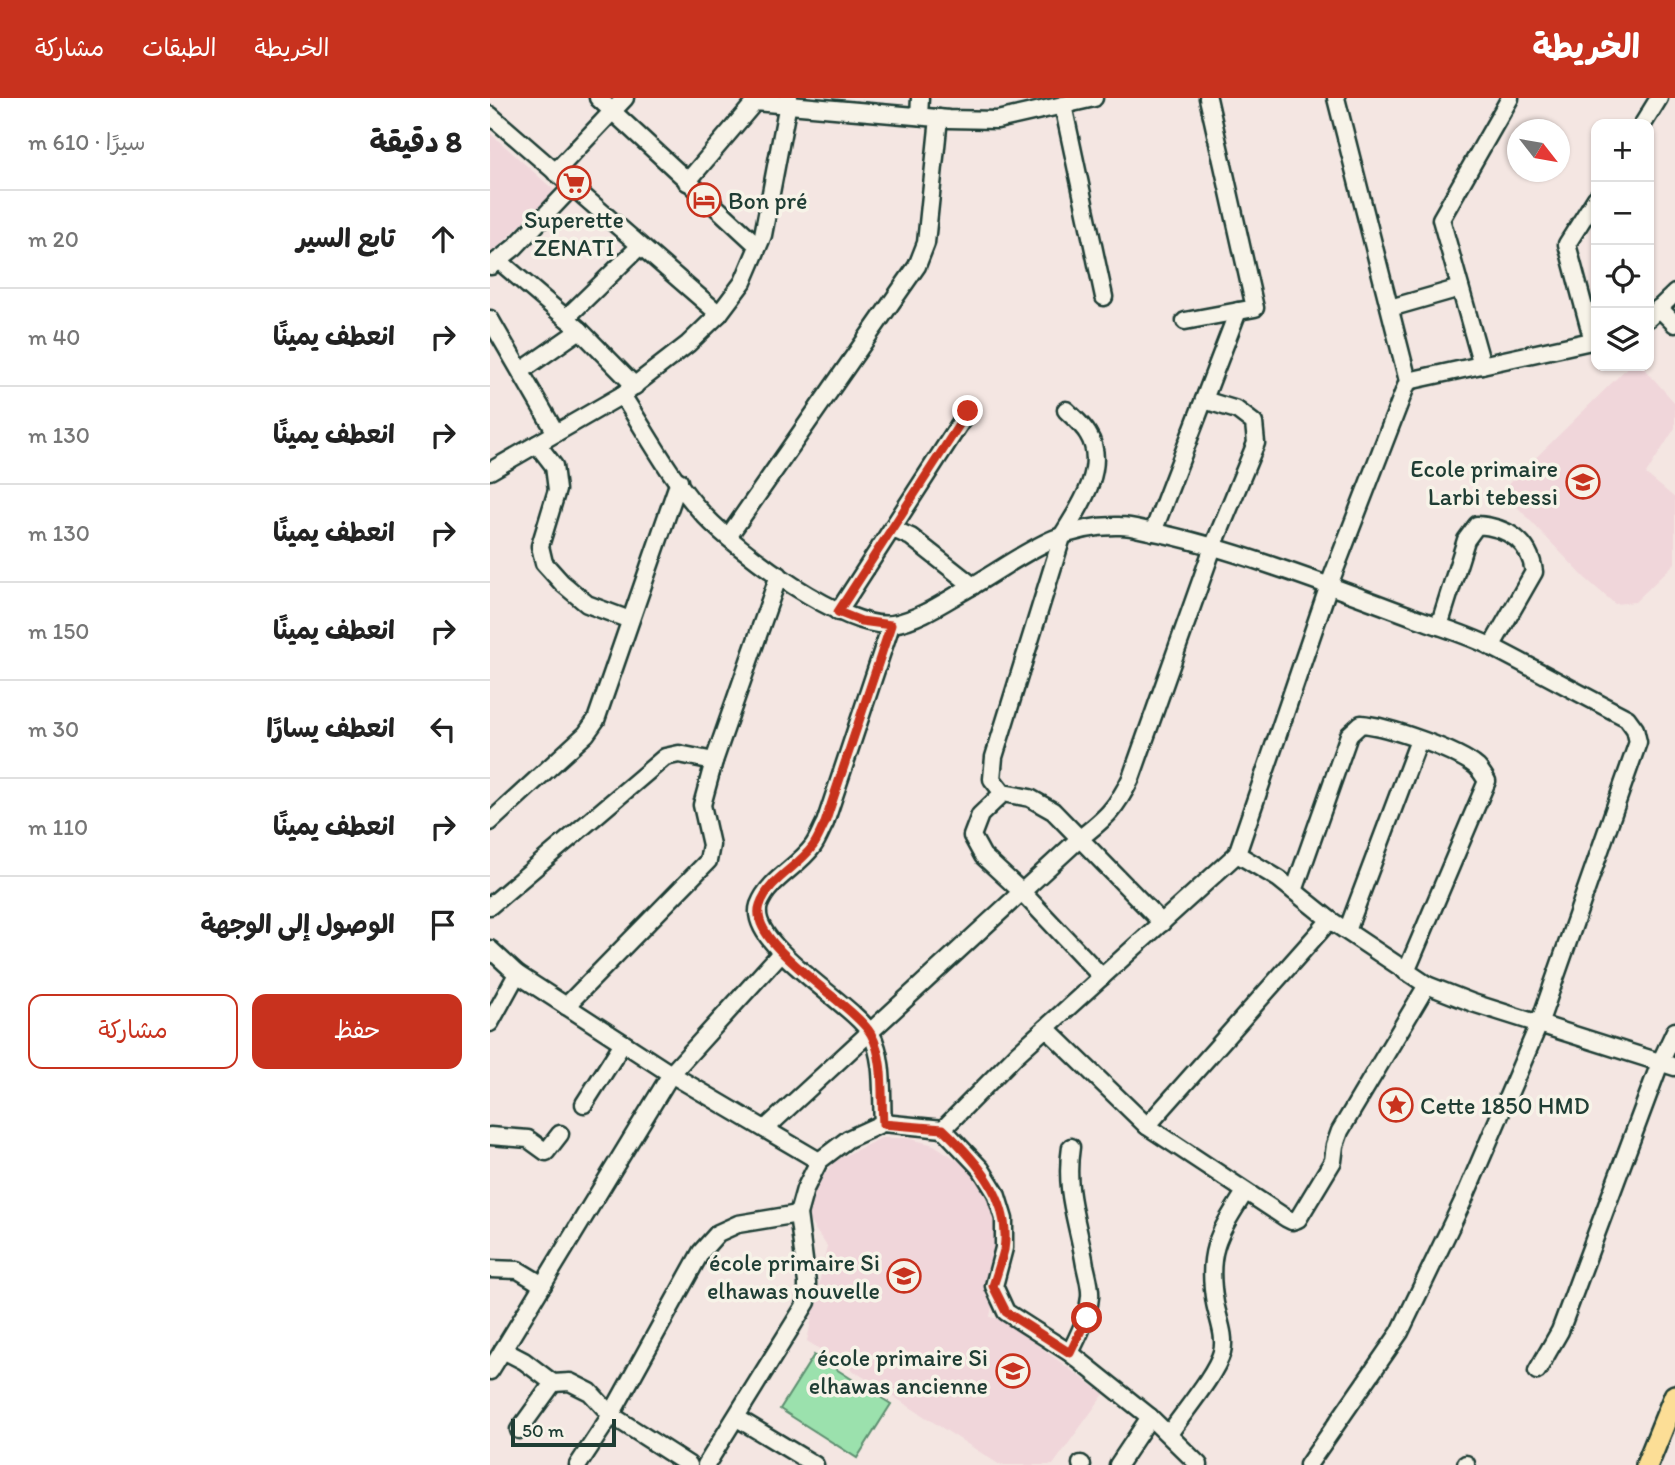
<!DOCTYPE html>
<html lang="ar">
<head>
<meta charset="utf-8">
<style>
	:root { --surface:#fff; --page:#f6f6f6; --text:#222; --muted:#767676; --line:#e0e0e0; --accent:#c8321e }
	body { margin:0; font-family:Itim,"Playpen Sans Arabic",sans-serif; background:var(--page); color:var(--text); direction:rtl }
	.controls { position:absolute; right:21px; top:21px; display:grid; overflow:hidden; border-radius:14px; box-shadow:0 2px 5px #0004 }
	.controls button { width:63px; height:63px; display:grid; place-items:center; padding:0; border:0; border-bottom:2px solid var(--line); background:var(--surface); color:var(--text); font:35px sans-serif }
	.compass { position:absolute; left:1017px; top:21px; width:63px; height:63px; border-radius:50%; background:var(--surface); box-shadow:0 2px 5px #0004; rotate:121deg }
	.scale { position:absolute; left:21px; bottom:18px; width:105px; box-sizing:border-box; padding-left:7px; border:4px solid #1f3d34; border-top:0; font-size:19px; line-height:24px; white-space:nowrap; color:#1f3d34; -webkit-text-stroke:5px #f7f3e8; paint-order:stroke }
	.stop { position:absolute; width:21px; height:21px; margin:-16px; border:5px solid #c8321e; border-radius:50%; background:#fff }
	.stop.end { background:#c8321e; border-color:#fff; box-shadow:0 2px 7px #0008 }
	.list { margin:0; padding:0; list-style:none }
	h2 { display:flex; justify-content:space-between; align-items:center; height:91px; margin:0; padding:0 28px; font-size:30px }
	h2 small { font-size:23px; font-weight:400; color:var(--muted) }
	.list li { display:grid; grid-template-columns:46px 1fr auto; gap:21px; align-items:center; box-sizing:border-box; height:98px; padding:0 28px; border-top:2px solid var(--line) }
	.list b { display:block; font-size:26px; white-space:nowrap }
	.list em { font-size:23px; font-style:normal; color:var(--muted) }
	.actions { display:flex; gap:14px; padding:21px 28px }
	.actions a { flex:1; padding:16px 0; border:2px solid var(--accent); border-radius:14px; text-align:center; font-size:24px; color:var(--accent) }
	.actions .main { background:var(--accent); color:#fff }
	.icon { flex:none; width:38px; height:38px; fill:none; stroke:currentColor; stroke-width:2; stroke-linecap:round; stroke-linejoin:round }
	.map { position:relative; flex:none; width:1185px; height:1367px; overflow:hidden; direction:ltr }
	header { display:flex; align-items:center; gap:42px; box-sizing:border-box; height:98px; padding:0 35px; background:var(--accent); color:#fff }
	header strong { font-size:33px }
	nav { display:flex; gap:38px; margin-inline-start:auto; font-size:24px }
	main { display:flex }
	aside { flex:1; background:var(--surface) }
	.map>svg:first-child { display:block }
</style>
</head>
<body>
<header>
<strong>الخريطة</strong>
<nav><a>الخريطة</a><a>الطبقات</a><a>مشاركة</a></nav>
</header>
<main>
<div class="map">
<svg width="1185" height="1367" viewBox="0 0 1185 1367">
	<rect width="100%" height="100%" fill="#f4e6e2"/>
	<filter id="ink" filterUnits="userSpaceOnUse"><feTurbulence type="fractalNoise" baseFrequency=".0143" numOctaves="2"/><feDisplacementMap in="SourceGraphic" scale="14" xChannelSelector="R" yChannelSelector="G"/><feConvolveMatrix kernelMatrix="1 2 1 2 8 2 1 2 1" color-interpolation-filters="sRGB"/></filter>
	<g filter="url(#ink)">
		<g fill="#f0d6da">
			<polygon points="0,35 65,93 0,157"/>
			<polygon points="1139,268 1152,268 1185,305 1185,330 1156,376 1185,400 1185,465 1145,504 1125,506 1095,480 1012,393"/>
			<polygon points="391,1040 417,1040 444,1047 487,1075 503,1111 506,1144 499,1165 495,1190 502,1208 500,1219 513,1222 614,1296 563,1367 510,1367 317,1243 337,1148 314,1116 324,1089 346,1062"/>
		</g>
		<polygon fill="#9be1ad" stroke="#5d8f70" stroke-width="2" points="324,1257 401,1306 367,1360 290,1311"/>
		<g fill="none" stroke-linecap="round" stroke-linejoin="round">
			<defs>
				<g id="minor">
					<polyline points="108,0 268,148"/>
					<polyline points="573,7 614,199"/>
					<polyline points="0,17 229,216"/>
					<polyline points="429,18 430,0"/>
					<polyline points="1153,26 1169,0"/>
					<polyline points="65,74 135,0"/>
					<polyline points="197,84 265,4 459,21 507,22 604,0"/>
					<polyline points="8,162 90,232 145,288"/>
					<polyline points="1,168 25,149 82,89"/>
					<polyline points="900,210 970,190"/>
					<polyline points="1169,210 1185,226"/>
					<polyline points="76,220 149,149"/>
					<polyline points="1159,220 1185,195"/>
					<polyline points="0,221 66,335"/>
					<polyline points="695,223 765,210 718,0"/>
					<polyline points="1103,243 1077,146 1106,100"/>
					<polyline points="992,267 951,121 1020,0"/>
					<polyline points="31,273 90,232"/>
					<polyline points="918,283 1106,242"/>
					<path d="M132 297C158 337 182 383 215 418 247 452 356 534 403 526 430 521 454 504 477 491 528 462 567 426 630 428 640 428 650 431 659 433 701 441 742 454 783 468 831 484 878 502 926 520 951 529 978 537 1002 549 1047 572 1092 597 1137 620L1145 631 1148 644 1049 926 973 1103 910 1234 818 1367"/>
					<path d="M576 312C583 319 593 327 598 336 618 368 590 409 573 436L504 659 502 681 513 695 540 700 563 713 672 825"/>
					<polyline points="47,346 64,368 67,392 50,448 54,465 72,485 97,506 140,522"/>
					<polyline points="0,373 132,297 198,246 229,216 253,184 273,137 299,0"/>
					<polyline points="403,431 421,439 483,488"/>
					<polyline points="663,434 748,213"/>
					<polyline points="238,439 427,168 436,145 449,20"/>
					<polyline points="348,514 478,313"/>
					<path d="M949 528 976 442 987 427C1017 429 1040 443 1044 474L1001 549"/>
					<polyline points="513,695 490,717 482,738 493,758 532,794 612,879"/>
					<polyline points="0,724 96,636 106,622 189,383"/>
					<polyline points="747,756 789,781 840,822 937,887 983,905 1185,969"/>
					<path d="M804 793 859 637 871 626C897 628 967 652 987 669 991 673 994 678 997 683L916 874"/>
					<polyline points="0,808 175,659 189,656 224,663"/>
					<polyline points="857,833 929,642"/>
					<polyline points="0,851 27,876 181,976 329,1063"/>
					<polyline points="76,908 218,763 221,747 212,707 224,663 289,477"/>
					<polyline points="0,925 27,876"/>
					<polyline points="556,930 657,1028 840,822"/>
					<polyline points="94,1006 133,945"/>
					<path d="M393 1025C391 998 395 961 381 936 363 905 256 846 269 807 279 781 307 770 323 748 328 741 331 732 335 725L401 527"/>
					<polyline points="657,1028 796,1120 802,1123 808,1121 843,1063 845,1047 850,1033 937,887"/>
					<path d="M275 1031 589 741C616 720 626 711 641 680L723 449 766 345 764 325 747 312 714 302"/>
					<polyline points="453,1031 527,956 747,756 839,487 918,283 846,0"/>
					<polyline points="0,1038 38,1041 56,1054 70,1036"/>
					<polyline points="0,1171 28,1172 53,1187"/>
					<path d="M580 1255C589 1236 598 1220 600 1199 601 1189 597 1177 595 1167 588 1123 574 1094 581 1049"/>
					<polyline points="0,1273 13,1252"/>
					<polyline points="1047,1273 1070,1233 1170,965 1185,933"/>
					<polyline points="247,1320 325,1367"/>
					<polyline points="29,1332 63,1285"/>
					<path d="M679 1336C693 1315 726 1276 732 1254 736 1238 728 1221 725 1205 716 1153 728 1137 755 1094"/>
					<polyline points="591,1366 592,1367"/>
					<polyline points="88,1367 121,1317 211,1154 228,1135 248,1126 308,1116"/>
					<polyline points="199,1367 121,1317 100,1294 80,1284 63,1285 34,1263 13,1252 181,976 291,855"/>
					<polyline points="216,1367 317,1204 317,1185 308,1116 315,1091 329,1063 358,1041 393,1025 453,1031 491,1071 506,1095 514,1121 514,1150 504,1188 516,1214 580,1255 660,1319 709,1367"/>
					<polyline points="628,1367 660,1319"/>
					<polyline points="976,1367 976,1366"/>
				</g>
				<polyline id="major" points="1157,1367 1185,1298"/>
			</defs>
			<use href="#minor" stroke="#1f3d34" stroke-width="21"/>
			<use href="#major" stroke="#1f3d34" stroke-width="26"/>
			<use href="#minor" stroke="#f7f3e8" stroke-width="16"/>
			<use href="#major" stroke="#fcde96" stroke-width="21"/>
		</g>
	</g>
	<g fill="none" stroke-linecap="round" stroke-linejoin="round" filter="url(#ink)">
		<path stroke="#c8321e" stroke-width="9" d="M478 313 348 514 371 523 401 527 335 725C331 732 328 741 323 748 307 770 279 781 270 807 256 846 363 905 381 936 395 961 391 998 393 1026L453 1031C487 1063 522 1102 514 1152 511 1164 507 1176 503 1188L516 1214 580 1255 597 1220"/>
	</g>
	<defs>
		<symbol id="supermarket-ring" viewBox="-11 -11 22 22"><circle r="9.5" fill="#f7f3e8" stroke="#c8321e" stroke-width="1.5"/><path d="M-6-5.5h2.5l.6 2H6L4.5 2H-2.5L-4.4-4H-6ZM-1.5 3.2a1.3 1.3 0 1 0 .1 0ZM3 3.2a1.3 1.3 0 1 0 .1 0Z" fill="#c8321e"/></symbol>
		<symbol id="hotel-ring" viewBox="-11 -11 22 22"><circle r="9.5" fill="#f7f3e8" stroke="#c8321e" stroke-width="1.5"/><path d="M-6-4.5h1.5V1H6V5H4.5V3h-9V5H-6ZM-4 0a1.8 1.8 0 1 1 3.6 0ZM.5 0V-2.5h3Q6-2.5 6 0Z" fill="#c8321e"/></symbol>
		<symbol id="school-ring" viewBox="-11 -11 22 22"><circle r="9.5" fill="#f7f3e8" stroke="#c8321e" stroke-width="1.5"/><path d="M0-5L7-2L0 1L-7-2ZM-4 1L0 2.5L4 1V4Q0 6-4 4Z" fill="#c8321e"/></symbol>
		<symbol id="sight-ring" viewBox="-11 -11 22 22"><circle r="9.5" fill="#f7f3e8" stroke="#c8321e" stroke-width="1.5"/><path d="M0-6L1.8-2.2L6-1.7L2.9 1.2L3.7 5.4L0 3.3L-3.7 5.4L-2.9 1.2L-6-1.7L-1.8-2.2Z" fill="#c8321e"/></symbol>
	</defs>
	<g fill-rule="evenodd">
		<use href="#supermarket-ring" x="65" y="66" width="38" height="38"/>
		<use href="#hotel-ring" x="195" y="83" width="38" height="38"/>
		<use href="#school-ring" x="1074" y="365" width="38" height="38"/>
		<use href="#sight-ring" x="887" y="988" width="38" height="38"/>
		<use href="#school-ring" x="395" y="1159" width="38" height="38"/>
		<use href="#school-ring" x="504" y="1254" width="38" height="38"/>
	</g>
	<g text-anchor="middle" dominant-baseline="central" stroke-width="7" stroke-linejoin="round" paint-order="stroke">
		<g font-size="24" fill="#1f3d34" stroke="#f7f3e8" text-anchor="end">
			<text x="238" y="102" text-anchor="start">Bon pré</text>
			<text x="84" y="121" text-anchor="middle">Superette<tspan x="84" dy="28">ZENATI</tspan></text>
			<text x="1068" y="370">Ecole primaire<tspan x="1068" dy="28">Larbi tebessi</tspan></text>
			<text x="930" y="1007" text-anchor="start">Cette 1850 HMD</text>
			<text x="390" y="1164">école primaire Si<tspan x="390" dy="28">elhawas nouvelle</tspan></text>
			<text x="498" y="1259">école primaire Si<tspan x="498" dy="28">elhawas ancienne</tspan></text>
		</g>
	</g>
</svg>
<div class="controls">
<button>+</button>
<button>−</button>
<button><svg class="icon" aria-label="locate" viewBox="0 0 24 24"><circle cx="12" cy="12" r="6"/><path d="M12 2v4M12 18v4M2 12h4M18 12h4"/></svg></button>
<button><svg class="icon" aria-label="layers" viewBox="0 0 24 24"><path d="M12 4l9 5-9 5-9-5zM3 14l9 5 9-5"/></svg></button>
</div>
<svg class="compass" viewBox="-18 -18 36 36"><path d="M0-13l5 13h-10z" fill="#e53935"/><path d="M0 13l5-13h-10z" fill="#767676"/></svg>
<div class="scale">50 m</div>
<div class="stop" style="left:597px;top:1220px"></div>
<div class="stop end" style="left:478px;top:313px"></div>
</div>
<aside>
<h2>8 دقيقة<small>سيرًا · 610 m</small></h2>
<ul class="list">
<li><svg class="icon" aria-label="ahead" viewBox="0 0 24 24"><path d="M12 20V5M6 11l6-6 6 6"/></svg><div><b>تابع السير</b></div><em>20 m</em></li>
<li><svg class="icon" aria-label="right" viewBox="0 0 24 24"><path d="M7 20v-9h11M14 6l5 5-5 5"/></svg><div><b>انعطف يمينًا</b></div><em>40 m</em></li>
<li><svg class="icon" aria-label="right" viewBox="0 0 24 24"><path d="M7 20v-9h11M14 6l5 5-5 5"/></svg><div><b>انعطف يمينًا</b></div><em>130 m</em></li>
<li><svg class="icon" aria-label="right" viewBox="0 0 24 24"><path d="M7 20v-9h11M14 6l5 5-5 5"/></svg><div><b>انعطف يمينًا</b></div><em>130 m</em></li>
<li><svg class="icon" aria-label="right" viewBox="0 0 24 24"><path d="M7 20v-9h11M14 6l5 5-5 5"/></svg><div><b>انعطف يمينًا</b></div><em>150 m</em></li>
<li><svg class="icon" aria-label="left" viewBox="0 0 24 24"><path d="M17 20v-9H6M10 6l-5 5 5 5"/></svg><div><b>انعطف يسارًا</b></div><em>30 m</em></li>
<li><svg class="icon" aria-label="right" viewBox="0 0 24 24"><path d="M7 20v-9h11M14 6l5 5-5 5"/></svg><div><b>انعطف يمينًا</b></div><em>110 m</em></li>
<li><svg class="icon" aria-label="arrive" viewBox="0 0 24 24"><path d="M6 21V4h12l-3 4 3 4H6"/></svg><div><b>الوصول إلى الوجهة</b></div></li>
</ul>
<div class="actions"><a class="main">حفظ</a><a>مشاركة</a></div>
</aside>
</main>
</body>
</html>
